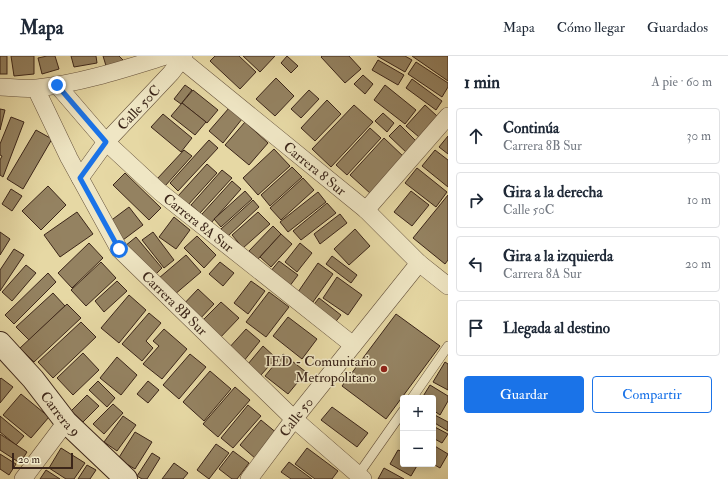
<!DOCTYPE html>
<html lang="es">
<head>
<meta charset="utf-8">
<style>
	:root { --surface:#fff; --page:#f2f2f3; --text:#1f2937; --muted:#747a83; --line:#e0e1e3; --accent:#1a73e8 }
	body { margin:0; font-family:"IM FELL Double Pica",serif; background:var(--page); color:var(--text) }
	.controls { position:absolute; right:12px; bottom:12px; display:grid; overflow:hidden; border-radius:4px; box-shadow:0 2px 10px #0003 }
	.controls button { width:36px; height:36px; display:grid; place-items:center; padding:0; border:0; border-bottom:1px solid var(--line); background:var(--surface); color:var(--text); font:20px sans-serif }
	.scale { position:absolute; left:12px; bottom:10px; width:61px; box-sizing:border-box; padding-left:4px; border:2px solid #3b2519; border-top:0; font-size:11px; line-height:14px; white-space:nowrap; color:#3b2519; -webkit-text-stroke:3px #efe6c4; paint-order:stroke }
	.stop { position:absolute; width:12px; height:12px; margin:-9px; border:3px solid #1a73e8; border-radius:50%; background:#fff }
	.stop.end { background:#1a73e8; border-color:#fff; box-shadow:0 1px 4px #0008 }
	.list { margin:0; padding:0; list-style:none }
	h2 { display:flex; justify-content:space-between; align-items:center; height:52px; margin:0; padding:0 16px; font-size:17px }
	h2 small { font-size:13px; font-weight:400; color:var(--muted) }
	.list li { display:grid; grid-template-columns:26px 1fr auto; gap:12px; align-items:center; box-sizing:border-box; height:56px; margin:0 8px 8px; padding:0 8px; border:1px solid var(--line); border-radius:4px }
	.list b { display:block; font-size:15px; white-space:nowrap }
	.list p { margin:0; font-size:13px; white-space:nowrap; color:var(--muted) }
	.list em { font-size:13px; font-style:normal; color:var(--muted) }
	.actions { display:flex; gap:8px; padding:12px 16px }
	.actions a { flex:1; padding:9px 0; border:1px solid var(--accent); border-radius:4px; text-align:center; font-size:14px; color:var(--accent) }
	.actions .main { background:var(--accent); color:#fff }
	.icon { flex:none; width:22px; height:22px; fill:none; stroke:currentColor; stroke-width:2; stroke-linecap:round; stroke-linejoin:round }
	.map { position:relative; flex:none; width:448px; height:423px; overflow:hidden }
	header { display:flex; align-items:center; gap:24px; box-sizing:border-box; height:56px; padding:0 20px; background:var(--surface); border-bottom:1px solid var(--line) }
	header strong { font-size:19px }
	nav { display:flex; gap:22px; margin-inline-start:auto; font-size:14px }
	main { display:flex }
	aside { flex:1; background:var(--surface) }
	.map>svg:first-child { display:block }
</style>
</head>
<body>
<header>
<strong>Mapa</strong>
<nav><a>Mapa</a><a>Cómo llegar</a><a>Guardados</a></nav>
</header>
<main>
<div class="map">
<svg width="448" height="423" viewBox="0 0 448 423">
	<rect width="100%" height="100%" fill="#e6d8a4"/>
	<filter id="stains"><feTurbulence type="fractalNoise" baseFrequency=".005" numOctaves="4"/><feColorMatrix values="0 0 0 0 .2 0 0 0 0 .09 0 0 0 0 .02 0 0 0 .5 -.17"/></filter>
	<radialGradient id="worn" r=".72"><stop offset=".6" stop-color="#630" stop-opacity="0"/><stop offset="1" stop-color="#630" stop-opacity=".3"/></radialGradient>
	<g fill="#948261" stroke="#3b2519">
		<rect x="0" y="0" width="7" height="18"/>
		<polygon points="11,0 34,0 34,18 14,20"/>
		<polygon points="47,0 55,0 59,13 42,18 38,2"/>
		<polygon points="71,0 96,0 97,7 74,11"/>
		<polygon points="103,0 119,0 126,7 107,13"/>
		<polygon points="215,0 239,0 256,16 240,33 210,5"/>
		<polygon points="243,0 275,0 260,16"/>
		<polygon points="287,0 298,10 291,17 281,7"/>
		<polygon points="322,0 349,0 361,13 345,27 321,1"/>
		<polygon points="377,0 405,0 412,4 405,16"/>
		<polygon points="412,0 448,0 448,25"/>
		<polygon points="378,4 404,19 398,29 372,14"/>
		<polygon points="416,6 448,27 448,31 442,41 408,18"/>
		<polygon points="363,19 373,28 365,38 354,28"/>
		<polygon points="276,22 294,40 275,60 256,43"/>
		<polygon points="412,23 442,45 436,54 406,32"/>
		<polygon points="185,29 192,34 181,48 174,43"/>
		<polygon points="385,29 416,54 405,68 374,44"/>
		<polygon points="193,34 218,54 207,67 182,47"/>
		<polygon points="309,34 319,43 301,62 291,53"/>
		<polygon points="327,44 341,58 315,85 301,72"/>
		<polygon points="182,47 206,66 195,79 171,60"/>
		<polygon points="354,49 373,66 331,111 312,93"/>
		<polygon points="425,49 437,60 419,81 406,70"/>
		<polygon points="229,52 242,63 223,87 209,75"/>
		<polygon points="0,53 5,54 0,74"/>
		<polygon points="383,57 394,67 387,76 375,65"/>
		<polygon points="163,58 192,82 181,96 151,71"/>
		<polygon points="11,61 24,66 3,121 0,119 0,104 2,100 0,99 0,88"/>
		<polygon points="245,66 268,87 249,109 225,89"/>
		<polygon points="400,69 418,87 408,98 389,80"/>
		<polygon points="370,72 381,82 347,119 336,109"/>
		<polygon points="36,74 52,83 23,133 7,123"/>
		<polygon points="448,80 448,98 439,91"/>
		<polygon points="384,82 405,102 371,138 350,119"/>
		<polygon points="209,84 218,92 178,135 170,127"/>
		<polygon points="274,93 290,110 258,139 243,122"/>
		<polygon points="184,94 192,100 165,130 157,123"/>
		<polygon points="435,94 448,104 448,131 422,110"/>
		<polygon points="207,108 217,117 188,149 178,140"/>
		<polygon points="292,111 302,121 270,150 261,139"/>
		<polygon points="417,112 447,136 436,151 405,127"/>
		<polygon points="222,114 232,122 200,157 191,149"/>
		<polygon points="125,117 161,152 149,164 113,129"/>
		<polygon points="303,122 314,134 281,164 270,152"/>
		<polygon points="232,125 241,133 211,167 202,158"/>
		<polygon points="48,130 66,149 41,174 22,155"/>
		<polygon points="11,133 22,140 12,155 2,148"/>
		<polygon points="245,135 252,143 221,171 214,163"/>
		<polygon points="411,135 429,149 412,170 394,156"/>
		<polygon points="318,136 326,146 288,176 280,166"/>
		<polygon points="448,139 448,204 445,208 413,182"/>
		<polygon points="253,144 259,151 228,180 221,173"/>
		<polygon points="327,147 336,157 301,184 293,175"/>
		<polygon points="129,151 143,169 123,184 109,166"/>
		<polygon points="77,156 93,178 60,201 44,179"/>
		<polygon points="258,156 270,168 243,192 232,179"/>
		<polygon points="340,158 347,167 320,188 314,178"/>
		<polygon points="174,161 190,174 176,193 159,181"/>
		<polygon points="273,170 281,178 258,203 249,195"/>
		<polygon points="355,173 370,190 349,209 334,193"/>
		<polygon points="0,176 10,183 0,199"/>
		<polygon points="153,176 174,204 164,212 142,184"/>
		<polygon points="281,178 292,188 271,211 260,201"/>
		<polygon points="197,180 216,199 204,212 184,192"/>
		<polygon points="136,181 162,212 154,220 125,190"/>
		<polygon points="89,187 103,202 72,232 58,217"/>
		<polygon points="300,187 312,197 297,216 285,206"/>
		<polygon points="14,193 24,199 0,235 0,214"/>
		<polygon points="186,199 201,216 174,239 159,222"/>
		<polygon points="332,200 357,219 351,227 326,208"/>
		<polygon points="279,205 298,219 289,231 270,216"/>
		<polygon points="101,206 116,222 86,250 71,234"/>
		<polygon points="220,206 234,217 223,230 209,218"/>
		<polygon points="318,207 333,218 313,246 298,236"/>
		<polygon points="26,209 36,217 12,245 2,236"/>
		<polygon points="48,217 56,226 14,268 5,259"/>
		<polygon points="337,221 362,239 348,259 323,242"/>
		<polygon points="117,225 127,235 104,256 95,245"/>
		<polygon points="251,225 265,235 248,258 234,247"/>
		<polygon points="198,233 214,248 197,266 180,252"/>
		<polygon points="269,236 289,251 266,281 246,266"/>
		<polygon points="53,237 65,250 29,284 16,271"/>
		<polygon points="129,239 146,254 119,287 101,272"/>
		<polygon points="319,242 341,259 333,269 311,252"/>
		<polygon points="221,246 239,262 217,285 199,268"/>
		<polygon points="67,248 81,262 34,306 20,292"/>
		<polygon points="149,257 161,267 146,285 153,292 142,305 122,288"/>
		<polygon points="396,258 440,290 386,363 342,330"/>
		<polygon points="288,261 317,283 302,303 273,280"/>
		<polygon points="81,266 96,281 53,322 38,306"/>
		<polygon points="164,273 187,293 162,323 143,308 159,290 153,285"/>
		<polygon points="246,273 260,285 243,306 228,293"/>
		<polygon points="263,290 276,302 261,319 248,308"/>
		<polygon points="83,297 99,314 73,339 57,322"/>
		<polygon points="190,298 206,311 179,343 163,329"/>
		<polygon points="283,298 306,316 288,338 265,320"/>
		<polygon points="117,301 137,319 121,339 100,322"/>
		<polygon points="445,306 448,308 448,334 433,326"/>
		<polygon points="210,315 231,333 204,365 183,346"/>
		<polygon points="1,322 13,331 0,347 0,323"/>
		<polygon points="98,325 115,342 107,351 89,334"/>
		<polygon points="148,325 159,334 148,347 137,338"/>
		<polygon points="430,329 448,340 448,345 440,359 433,354 433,342 422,342"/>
		<polygon points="235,331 250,344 218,381 203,368"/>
		<polygon points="21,338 49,361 31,382 3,359"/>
		<polygon points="87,339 99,350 83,366 71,355"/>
		<polygon points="113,348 123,357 104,378 93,368"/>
		<polygon points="248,349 261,360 233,392 221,382"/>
		<polygon points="332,351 368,377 357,391 321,364"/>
		<polygon points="433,358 448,366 448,375 433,366"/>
		<polygon points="0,360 24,380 16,389 0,376"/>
		<polygon points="123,360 136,369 117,395 104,386"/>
		<polygon points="261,364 278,378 256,403 240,389"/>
		<polygon points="433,370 448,378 442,387 433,382"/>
		<polygon points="135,376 152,386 135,413 118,403"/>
		<polygon points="0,378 27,396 20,407 0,394"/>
		<polygon points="216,388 229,397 209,423 197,414"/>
		<polygon points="433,389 448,398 440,412 433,408"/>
		<polygon points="61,392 85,407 74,423 66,423 49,412"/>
		<polygon points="307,392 338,415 332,423 315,423 295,408"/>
		<polygon points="398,394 403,396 403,408 418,408 411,420 390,408"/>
		<polygon points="233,395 249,407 237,423 232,423 219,413"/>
		<polygon points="152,397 160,402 147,423 142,423 137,420"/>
		<polygon points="0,398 16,408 9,419 0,413"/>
		<polygon points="289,406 312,423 291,423 281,416"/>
		<polygon points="174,407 188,417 183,423 162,423"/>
		<polygon points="87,409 96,414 90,423 78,423"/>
		<polygon points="384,412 404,423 378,423"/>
		<polygon points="46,414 60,423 40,423"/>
	</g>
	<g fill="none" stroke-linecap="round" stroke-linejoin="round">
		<defs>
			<g id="lane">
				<polyline points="412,342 448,290"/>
				<polyline points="358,419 403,355"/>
			</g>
			<g id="street">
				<path id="s1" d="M177 0 366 154 419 207 448 230"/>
				<path id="s2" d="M57 29 106 86 160 136 353 289"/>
				<path d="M0 31C12 31 25 34 37 32 82 27 124 13 166 0"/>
				<path id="s3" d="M36 33 69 102 119 193 294 363 363 423"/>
				<path id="s4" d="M80 122 106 86 171 17 184 0"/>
				<polyline points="366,154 448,60"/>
				<polyline points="23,423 66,366"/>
				<path id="s5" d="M249 423 294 363 419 207"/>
			</g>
			<g id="secondary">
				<path id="s6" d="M0 287 33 323 66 366 126 423"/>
			</g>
		</defs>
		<use href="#lane" stroke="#66523c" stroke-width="10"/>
		<use href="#street" stroke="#66523c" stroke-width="18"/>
		<use href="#secondary" stroke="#3b2519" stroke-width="24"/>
		<use href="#lane" stroke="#efe6c4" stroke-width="9"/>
		<use href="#street" stroke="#efe6c4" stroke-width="17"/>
		<use href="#secondary" stroke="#efe6c4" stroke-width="22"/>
	</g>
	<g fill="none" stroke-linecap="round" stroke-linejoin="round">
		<polyline stroke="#1a73e8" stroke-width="5" points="57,29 106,86 80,122 119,193"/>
	</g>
	<circle fill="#8f2418" stroke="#efe6c4" stroke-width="1.5" cx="384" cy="313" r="4"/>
	<g text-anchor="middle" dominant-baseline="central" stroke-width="3" stroke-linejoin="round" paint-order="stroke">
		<g font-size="14" fill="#3b2519" stroke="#efe6c4">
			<text stroke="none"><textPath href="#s4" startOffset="92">Calle 50C</textPath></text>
			<text stroke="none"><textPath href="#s1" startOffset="178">Carrera 8 Sur</textPath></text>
			<text stroke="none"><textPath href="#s2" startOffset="198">Carrera 8A Sur</textPath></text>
			<text stroke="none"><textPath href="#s3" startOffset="258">Carrera 8B Sur</textPath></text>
			<text stroke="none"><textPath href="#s6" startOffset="93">Carrera 9</textPath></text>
			<text stroke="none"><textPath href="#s5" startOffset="78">Calle 50</textPath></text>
		</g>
		<g font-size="14" fill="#3b2519" stroke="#efe6c4" text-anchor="end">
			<text x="376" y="305">IED - Comunitario<tspan x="376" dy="16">Metropolitano</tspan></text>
		</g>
	</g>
	<rect width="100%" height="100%" filter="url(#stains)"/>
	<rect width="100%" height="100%" fill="url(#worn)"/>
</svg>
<div class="controls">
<button>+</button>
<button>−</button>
</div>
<div class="scale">20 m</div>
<div class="stop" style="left:119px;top:193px"></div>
<div class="stop end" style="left:57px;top:29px"></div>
</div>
<aside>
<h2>1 min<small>A pie · 60 m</small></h2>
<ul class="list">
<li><svg class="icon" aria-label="ahead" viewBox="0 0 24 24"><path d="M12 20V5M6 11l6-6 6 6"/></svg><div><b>Continúa</b><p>Carrera 8B Sur</p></div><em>30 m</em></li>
<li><svg class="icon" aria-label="right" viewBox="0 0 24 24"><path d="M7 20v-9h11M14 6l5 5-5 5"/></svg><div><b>Gira a la derecha</b><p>Calle 50C</p></div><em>10 m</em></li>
<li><svg class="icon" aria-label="left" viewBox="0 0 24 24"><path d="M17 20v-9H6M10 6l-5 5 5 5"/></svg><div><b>Gira a la izquierda</b><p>Carrera 8A Sur</p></div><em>20 m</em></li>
<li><svg class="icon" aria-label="arrive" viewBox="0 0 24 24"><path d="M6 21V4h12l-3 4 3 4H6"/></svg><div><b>Llegada al destino</b></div></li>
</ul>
<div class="actions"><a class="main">Guardar</a><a>Compartir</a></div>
</aside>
</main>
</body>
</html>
